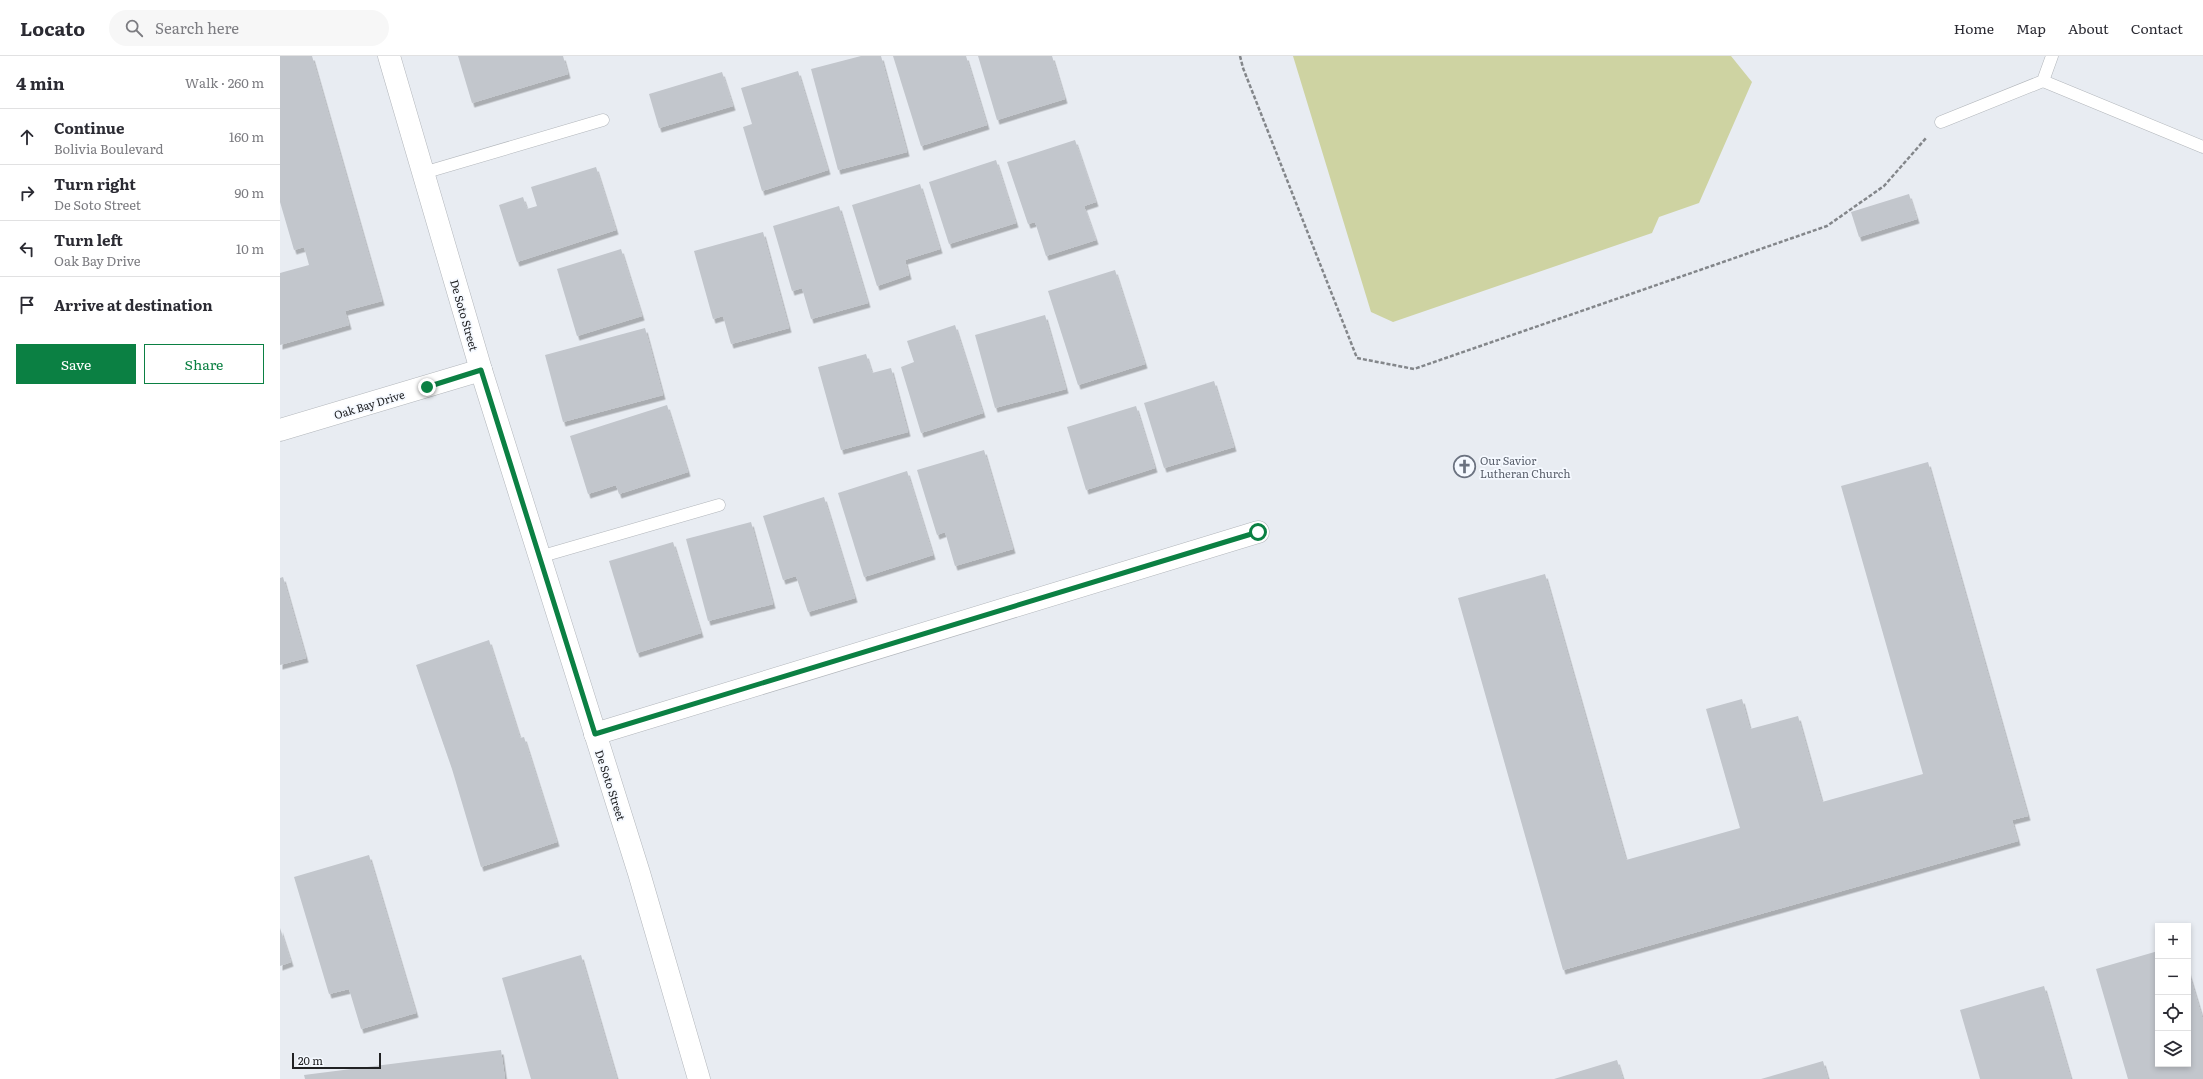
<!DOCTYPE html>
<html lang="en">
<head>
<meta charset="utf-8">
<style>
	:root { --surface:#fff; --page:#f7f7f7; --text:#2b2b33; --muted:#7c7c81; --line:#e1e1e2; --accent:#0b8043 }
	body { margin:0; font-family:Literata,serif; background:var(--page); color:var(--text) }
	.controls { position:absolute; right:12px; bottom:12px; display:grid; overflow:hidden; border-radius:0px; box-shadow:0 2px 6px #0003 }
	.controls button { width:36px; height:36px; display:grid; place-items:center; padding:0; border:0; border-bottom:1px solid var(--line); background:var(--surface); color:var(--text); font:20px sans-serif }
	.scale { position:absolute; left:12px; bottom:10px; width:89px; box-sizing:border-box; padding-left:4px; border:2px solid #202123; border-top:0; font-size:11px; line-height:14px; white-space:nowrap; color:#202123; -webkit-text-stroke:3px #f5f9ff; paint-order:stroke }
	.stop { position:absolute; width:12px; height:12px; margin:-9px; border:3px solid #0b8043; border-radius:50%; background:#fff }
	.stop.end { background:#0b8043; border-color:#fff; box-shadow:0 1px 4px #0008 }
	.list { margin:0; padding:0; list-style:none }
	h2 { display:flex; justify-content:space-between; align-items:center; height:52px; margin:0; padding:0 16px; font-size:17px }
	h2 small { font-size:13px; font-weight:400; color:var(--muted) }
	.list li { display:grid; grid-template-columns:26px 1fr auto; gap:12px; align-items:center; box-sizing:border-box; height:56px; padding:0 16px; border-top:1px solid var(--line) }
	.list b { display:block; font-size:15px; white-space:nowrap }
	.list p { margin:0; font-size:13px; white-space:nowrap; color:var(--muted) }
	.list em { font-size:13px; font-style:normal; color:var(--muted) }
	.actions { display:flex; gap:8px; padding:12px 16px }
	.actions a { flex:1; padding:9px 0; border:1px solid var(--accent); border-radius:0px; text-align:center; font-size:14px; color:var(--accent) }
	.actions .main { background:var(--accent); color:#fff }
	.icon { flex:none; width:22px; height:22px; fill:none; stroke:currentColor; stroke-width:2; stroke-linecap:round; stroke-linejoin:round }
	.map { position:relative; flex:none; width:1923px; height:1023px; overflow:hidden }
	header { display:flex; align-items:center; gap:24px; box-sizing:border-box; height:56px; padding:0 20px; background:var(--surface); border-bottom:1px solid var(--line) }
	header strong { font-size:19px }
	nav { display:flex; gap:22px; margin-inline-start:auto; font-size:14px }
	.search { width:280px; height:36px; background:var(--page); display:flex; align-items:center; gap:10px; box-sizing:border-box; padding:0 14px; border-radius:22px; color:var(--muted); font-size:15px }
	main { display:flex }
	aside { flex:1; background:var(--surface) }
	.map>svg:first-child { display:block }
</style>
</head>
<body>
<header>
<strong>Locato</strong>
<div class="search"><svg class="icon" aria-label="search" viewBox="0 0 24 24"><circle cx="10" cy="10" r="6"/><path d="M15 15l6 6"/></svg>Search here</div>
<nav><a>Home</a><a>Map</a><a>About</a><a>Contact</a></nav>
</header>
<main>
<aside>
<h2>4 min<small>Walk · 260 m</small></h2>
<ul class="list">
<li><svg class="icon" aria-label="ahead" viewBox="0 0 24 24"><path d="M12 20V5M6 11l6-6 6 6"/></svg><div><b>Continue</b><p>Bolivia Boulevard</p></div><em>160 m</em></li>
<li><svg class="icon" aria-label="right" viewBox="0 0 24 24"><path d="M7 20v-9h11M14 6l5 5-5 5"/></svg><div><b>Turn right</b><p>De Soto Street</p></div><em>90 m</em></li>
<li><svg class="icon" aria-label="left" viewBox="0 0 24 24"><path d="M17 20v-9H6M10 6l-5 5 5 5"/></svg><div><b>Turn left</b><p>Oak Bay Drive</p></div><em>10 m</em></li>
<li><svg class="icon" aria-label="arrive" viewBox="0 0 24 24"><path d="M6 21V4h12l-3 4 3 4H6"/></svg><div><b>Arrive at destination</b></div></li>
</ul>
<div class="actions"><a class="main">Save</a><a>Share</a></div>
</aside>
<div class="map">
<svg width="1923" height="1023" viewBox="0 0 1923 1023">
	<defs>
		<filter id="shadow"><feDropShadow dx="2.5" dy="4.5" stdDeviation="0" flood-color="#0004"/></filter>
	</defs>
	<rect width="100%" height="100%" fill="#e8ecf2"/>
	<polygon fill="#ced3a2" points="1013,0 1451,0 1472,26 1419,147 1379,161 1372,177 1113,266 1091,256"/>
	<g fill="#c2c6cc" filter="url(#shadow)">
		<polygon points="0,0 32,0 102,245 65,255 69,269 0,289 0,217 29,209 24,191 14,194 0,146"/>
		<polygon points="178,0 283,0 288,18 192,47"/>
		<polygon points="581,0 601,0 627,96 558,114 531,13"/>
		<polygon points="613,0 686,0 707,69 641,90"/>
		<polygon points="698,0 772,0 785,43 717,64"/>
		<polygon points="518,15 548,114 482,135 463,71 472,68 461,32"/>
		<polygon points="442,16 453,50 379,72 369,38"/>
		<polygon points="795,84 816,146 804,150 816,184 766,200 755,166 748,168 727,106"/>
		<polygon points="716,104 736,167 669,188 649,126"/>
		<polygon points="316,111 336,174 237,206 219,149 243,141 247,153 257,150 251,131"/>
		<polygon points="640,128 660,193 625,204 629,219 597,230 572,149"/>
		<polygon points="1629,138 1637,163 1579,181 1571,156"/>
		<polygon points="559,150 588,247 531,263 522,232 512,235 493,170"/>
		<polygon points="483,176 509,272 451,288 443,260 433,263 414,195"/>
		<polygon points="341,193 362,260 297,280 277,213"/>
		<polygon points="835,214 865,308 798,329 768,235"/>
		<polygon points="765,259 786,333 715,352 695,279"/>
		<polygon points="675,269 703,357 641,377 621,311 634,306 627,285"/>
		<polygon points="365,272 383,339 283,366 265,299"/>
		<polygon points="586,298 592,317 611,312 628,376 561,394 538,311"/>
		<polygon points="934,325 954,391 884,412 864,347"/>
		<polygon points="387,349 408,416 339,438 336,429 308,438 290,380"/>
		<polygon points="856,350 875,412 806,434 787,371"/>
		<polygon points="704,394 733,493 675,510 665,476 657,479 637,414"/>
		<polygon points="1648,406 1748,760 1732,764 1738,785 1283,914 1178,542 1265,518 1346,804 1460,772 1426,653 1462,643 1470,673 1518,660 1542,746 1643,718 1561,430"/>
		<polygon points="627,415 653,499 584,521 558,437"/>
		<polygon points="544,441 575,542 528,556 516,520 503,524 483,460"/>
		<polygon points="471,466 493,548 428,565 406,483"/>
		<polygon points="393,486 421,577 357,597 329,505"/>
		<polygon points="3,521 26,602 0,609 0,522"/>
		<polygon points="209,584 240,682 244,681 277,786 201,811 172,713 136,609"/>
		<polygon points="89,799 136,957 81,973 69,933 49,938 14,821"/>
		<polygon points="0,872 11,906 0,910"/>
		<polygon points="1878,895 1878,1008 1908,1008 1908,914 1923,964 1923,1023 1848,1023 1816,913"/>
		<polygon points="301,899 337,1023 251,1023 222,922"/>
		<polygon points="1764,930 1791,1023 1700,1023 1680,954"/>
		<polygon points="221,994 225,1023 25,1023 24,1019"/>
		<polygon points="1337,1004 1343,1023 1274,1023"/>
		<polygon points="1543,1005 1548,1023 1481,1023"/>
	</g>
	<g fill="none" stroke-linecap="round" stroke-linejoin="round">
		<defs>
			<g id="service">
				<polyline points="1763,25 1923,91"/>
				<polyline points="1661,66 1763,25 1772,0"/>
				<polyline points="143,117 323,64"/>
				<polyline points="259,501 439,449"/>
			</g>
			<g id="minor">
				<polyline points="109,0 201,314 359,817 419,1023"/>
				<polyline points="0,374 201,314"/>
				<polyline points="315,678 978,476"/>
			</g>
		</defs>
		<use href="#service" stroke="#b2b6bb" stroke-width="13"/>
		<use href="#minor" stroke="#b2b6bb" stroke-width="23"/>
		<polyline stroke="#83868a" stroke-width="2.5" stroke-dasharray="4 2" stroke-linecap="butt" points="960,0 963,12 1077,302 1134,313 1547,170 1604,130 1647,81"/>
		<use href="#service" stroke="#fff" stroke-width="12"/>
		<use href="#minor" stroke="#fff" stroke-width="22"/>
	</g>
	<g fill="none" stroke-linecap="round" stroke-linejoin="round">
		<polyline stroke="#0b8043" stroke-width="5" points="147,331 201,314 315,678 978,476"/>
	</g>
	<defs>
		<symbol id="church-ring" viewBox="-11 -11 22 22"><circle r="9.5" fill="#f5f9ff" stroke="#6b7280" stroke-width="1.5"/><path d="M-1.2-6h2.4v3.5h3.3v2.4h-3.3V6h-2.4V-.1h-3.3v-2.4h3.3Z" fill="#6b7280"/></symbol>
	</defs>
	<g fill-rule="evenodd">
		<use href="#church-ring" x="1172" y="398" width="25" height="25"/>
	</g>
	<g text-anchor="middle" dominant-baseline="central" stroke-width="3.5" stroke-linejoin="round" paint-order="stroke">
		<g font-size="11" fill="#202123" stroke="#f5f9ff">
			<text transform="translate(185 259) rotate(74)">De Soto Street</text>
			<text transform="translate(89 348) rotate(-17)">Oak Bay Drive</text>
			<text transform="translate(331 729) rotate(72)">De Soto Street</text>
		</g>
		<g font-size="11" fill="#5b616d" stroke="#f5f9ff" text-anchor="start">
			<text x="1200" y="404">Our Savior<tspan x="1200" dy="13">Lutheran Church</tspan></text>
		</g>
	</g>
</svg>
<div class="controls">
<button>+</button>
<button>−</button>
<button><svg class="icon" aria-label="locate" viewBox="0 0 24 24"><circle cx="12" cy="12" r="6"/><path d="M12 2v4M12 18v4M2 12h4M18 12h4"/></svg></button>
<button><svg class="icon" aria-label="layers" viewBox="0 0 24 24"><path d="M12 4l9 5-9 5-9-5zM3 14l9 5 9-5"/></svg></button>
</div>
<div class="scale">20 m</div>
<div class="stop" style="left:978px;top:476px"></div>
<div class="stop end" style="left:147px;top:331px"></div>
</div>
</main>
</body>
</html>
